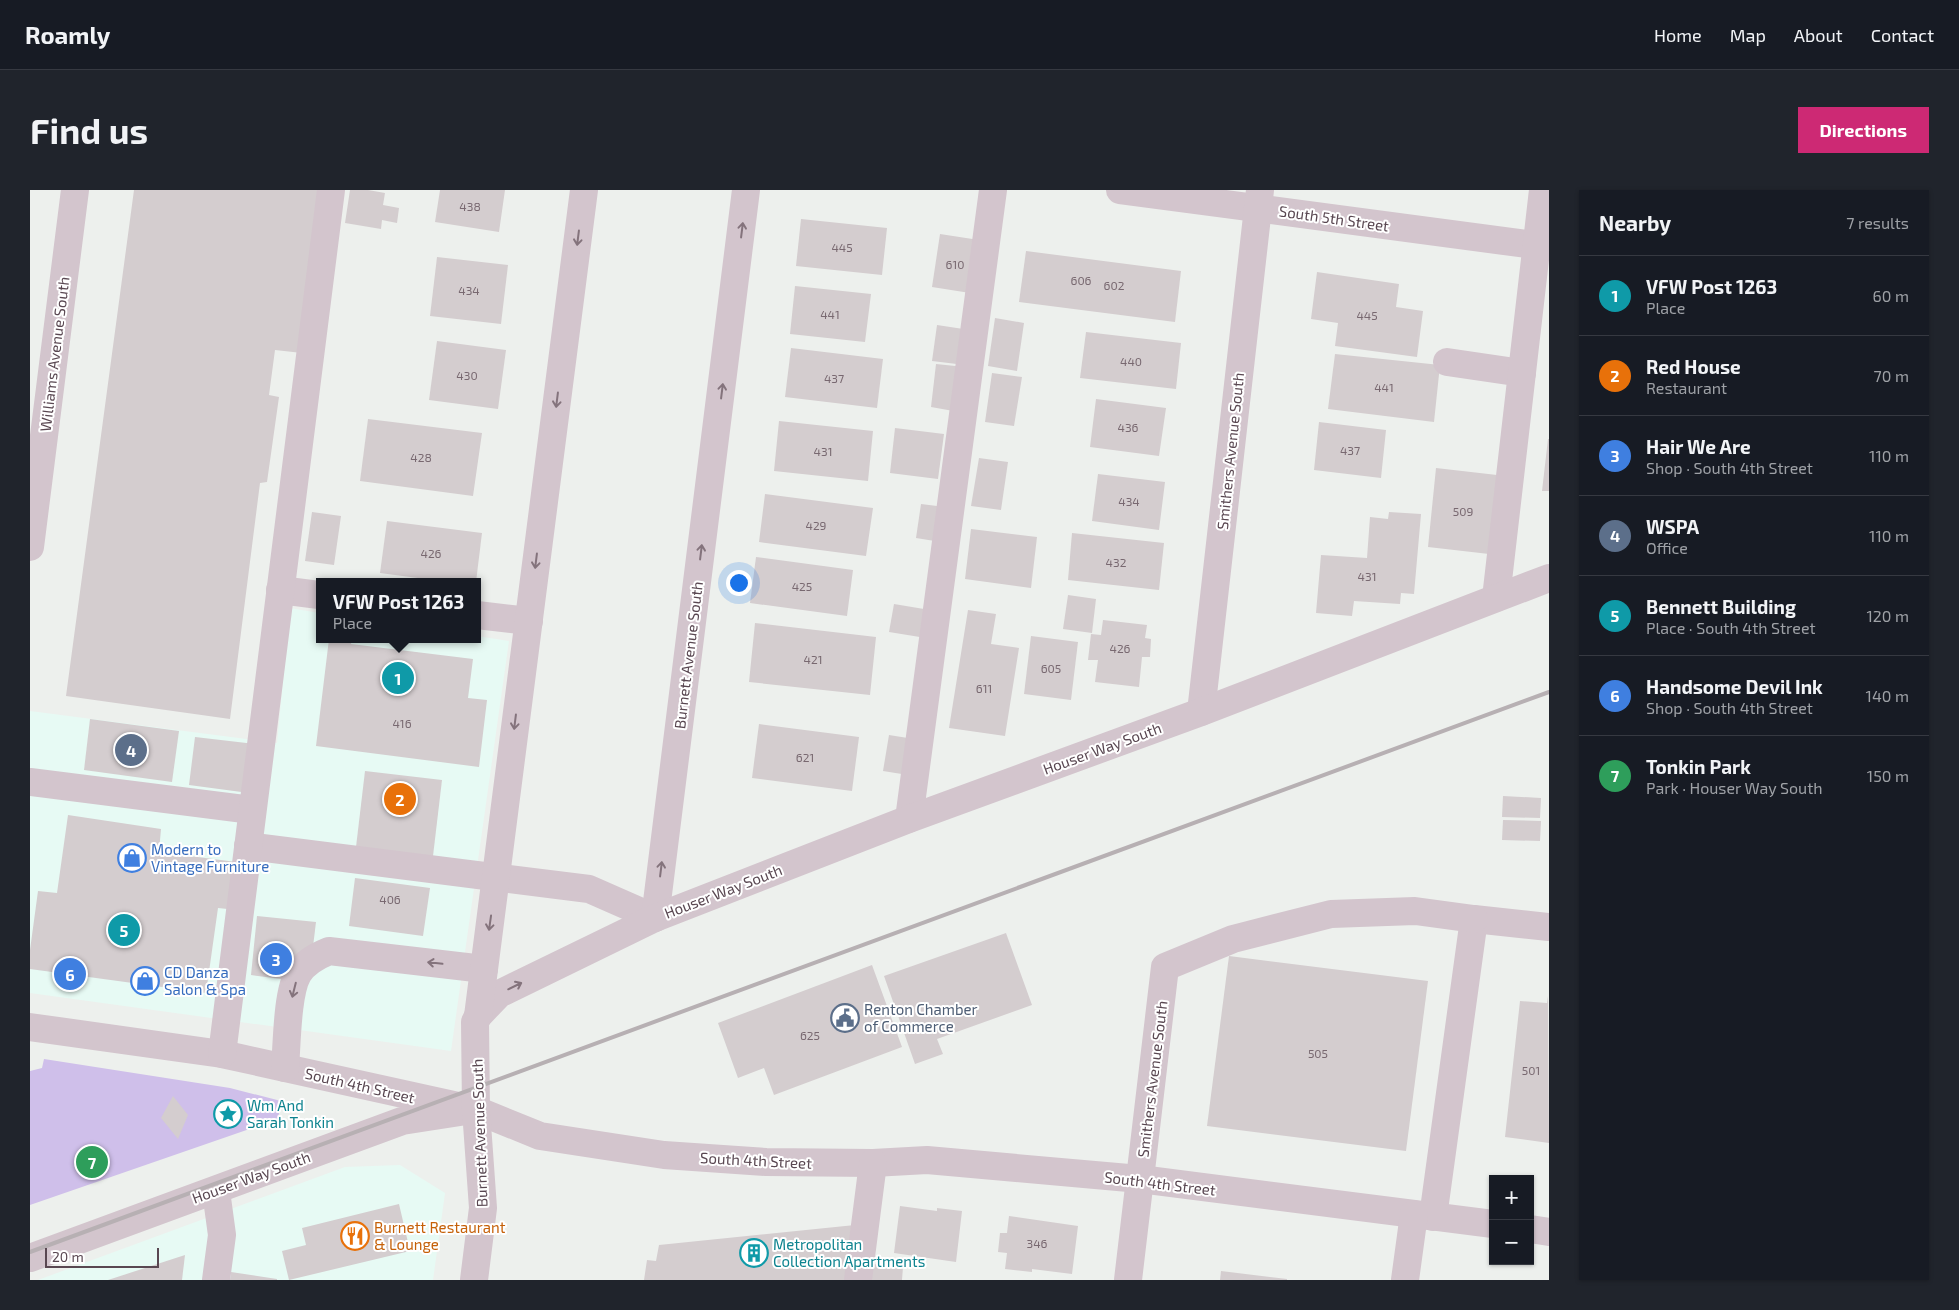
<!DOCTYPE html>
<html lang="en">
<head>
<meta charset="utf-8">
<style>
	:root { --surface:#171b24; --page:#20242c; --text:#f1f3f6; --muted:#9ea1a6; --line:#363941; --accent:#cd2974 }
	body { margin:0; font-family:"Exo 2",sans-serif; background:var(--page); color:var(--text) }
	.controls { position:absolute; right:15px; bottom:15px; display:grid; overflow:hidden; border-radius:0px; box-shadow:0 1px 4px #0004 }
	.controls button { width:45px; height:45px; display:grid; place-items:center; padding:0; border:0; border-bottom:1px solid var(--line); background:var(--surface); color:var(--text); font:25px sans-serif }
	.scale { position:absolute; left:15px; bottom:12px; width:114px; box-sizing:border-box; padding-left:5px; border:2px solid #594751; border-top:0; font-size:14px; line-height:18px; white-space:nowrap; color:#594751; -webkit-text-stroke:4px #fff; paint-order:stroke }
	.you { position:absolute; left:708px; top:392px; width:18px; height:18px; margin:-12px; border:4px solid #fff; border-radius:50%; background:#1a73e8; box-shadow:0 0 0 8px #1a73e833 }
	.badge { display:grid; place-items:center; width:32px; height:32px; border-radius:50%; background:var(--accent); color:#fff; font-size:16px; font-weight:700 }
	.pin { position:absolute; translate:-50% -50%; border:2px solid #fff; box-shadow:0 1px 5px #0006 }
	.popup { position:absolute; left:286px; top:388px; width:165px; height:65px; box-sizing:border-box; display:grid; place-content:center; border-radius:0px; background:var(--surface); filter:drop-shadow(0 1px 4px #0005); font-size:16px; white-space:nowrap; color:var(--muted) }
	.popup b { font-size:19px; color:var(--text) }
	.popup::after { content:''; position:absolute; left:50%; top:100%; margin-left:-10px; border:10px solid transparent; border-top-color:var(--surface) }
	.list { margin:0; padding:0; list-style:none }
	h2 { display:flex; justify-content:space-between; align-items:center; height:65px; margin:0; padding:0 20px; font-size:21px }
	h2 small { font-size:16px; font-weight:400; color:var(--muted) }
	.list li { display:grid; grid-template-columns:32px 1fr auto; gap:15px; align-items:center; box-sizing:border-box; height:80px; padding:0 20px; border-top:1px solid var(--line) }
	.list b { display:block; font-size:19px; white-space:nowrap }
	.list p { margin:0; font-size:16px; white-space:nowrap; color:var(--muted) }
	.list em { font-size:16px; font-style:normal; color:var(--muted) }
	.map { position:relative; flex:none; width:1519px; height:1090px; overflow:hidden; border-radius:0px }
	header { display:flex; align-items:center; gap:30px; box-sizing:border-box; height:70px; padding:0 25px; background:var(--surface); border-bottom:1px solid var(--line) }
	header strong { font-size:24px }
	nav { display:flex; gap:28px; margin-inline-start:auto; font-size:18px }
	.intro { display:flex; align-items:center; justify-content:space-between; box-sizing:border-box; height:120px; padding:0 30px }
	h1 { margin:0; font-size:35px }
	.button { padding:12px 22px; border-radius:0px; background:var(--accent); color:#fff; font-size:18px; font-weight:700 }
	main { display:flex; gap:30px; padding:0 30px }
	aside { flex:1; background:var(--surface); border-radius:0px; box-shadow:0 1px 4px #0004 }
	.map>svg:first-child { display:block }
</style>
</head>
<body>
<header>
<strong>Roamly</strong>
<nav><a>Home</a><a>Map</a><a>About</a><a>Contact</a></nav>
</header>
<div class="intro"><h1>Find us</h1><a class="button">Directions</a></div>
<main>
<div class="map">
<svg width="1519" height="1090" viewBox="0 0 1519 1090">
	<rect width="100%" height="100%" fill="#edf0ed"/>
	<g fill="#e7faf4">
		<polygon points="260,418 289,423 289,449 447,449 447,446 479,451 421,861 0,803 0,521 247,553"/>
		<polygon points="370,975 415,1003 403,1090 8,1090 315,977"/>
	</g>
	<polygon fill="#cfbfea" points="14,869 200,898 251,911 248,929 0,1015 0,881 12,878"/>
	<g fill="#d4cdcf">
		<polygon points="104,0 295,0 272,163 245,160 239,205 249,207 237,292 230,293 200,529 36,506"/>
		<polygon points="320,0 338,0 355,3 353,15 369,18 367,33 352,30 351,39 315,33"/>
		<polygon points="410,0 475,0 469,42 405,32"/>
		<polygon points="771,29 857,38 852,85 766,76"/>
		<polygon points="910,44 949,50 940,103 902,97"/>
		<polygon points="996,61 1151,81 1145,132 989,112"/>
		<polygon points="407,67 478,75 471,134 400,126"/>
		<polygon points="1287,82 1369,94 1366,117 1393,121 1387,167 1305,156 1308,133 1281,129"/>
		<polygon points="765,96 841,104 835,152 760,144"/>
		<polygon points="965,128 994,133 987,181 958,176"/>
		<polygon points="907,135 940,140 935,175 902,171"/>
		<polygon points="1056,142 1151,153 1146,199 1050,188"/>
		<polygon points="407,151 476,160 468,219 399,210"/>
		<polygon points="761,158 853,169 847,218 755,207"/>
		<polygon points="1305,164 1410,175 1404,232 1298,219"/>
		<polygon points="906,174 935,177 929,222 901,217"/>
		<polygon points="962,183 992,187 984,236 955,232"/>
		<polygon points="1066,209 1136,218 1129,266 1060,257"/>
		<polygon points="338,229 452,243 443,306 330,291"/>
		<polygon points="749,231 843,241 838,291 744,281"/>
		<polygon points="1289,232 1356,240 1351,288 1284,280"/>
		<polygon points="865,238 914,244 908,289 860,283"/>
		<polygon points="1518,249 1519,249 1519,301 1512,301"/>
		<polygon points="949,268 978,272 971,320 941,316"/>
		<polygon points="1406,278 1467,285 1459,364 1398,357"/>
		<polygon points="1068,284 1135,292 1129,340 1062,331"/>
		<polygon points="735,304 843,318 836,366 729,352"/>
		<polygon points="891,314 915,317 911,352 886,348"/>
		<polygon points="282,322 311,326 304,375 275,371"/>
		<polygon points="1359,322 1391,324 1384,404 1371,403 1370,414 1324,411 1322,426 1286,423 1291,365 1337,368 1340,327 1358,329"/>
		<polygon points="357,331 452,343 446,392 418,392 350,383"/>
		<polygon points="941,339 1007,347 1001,398 935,389"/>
		<polygon points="1042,343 1134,353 1129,400 1038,390"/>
		<polygon points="726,367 823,380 817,426 720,413"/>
		<polygon points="1038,405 1066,409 1062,443 1033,439"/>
		<polygon points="864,414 900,420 896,448 859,442"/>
		<polygon points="938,420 966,424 961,454 989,458 975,546 919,538"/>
		<polygon points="1073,430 1117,435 1115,448 1121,449 1120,467 1112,467 1109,497 1065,492 1068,470 1058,470 1061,444 1071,445"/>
		<polygon points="725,433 846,447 840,505 719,492"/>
		<polygon points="1001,446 1048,452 1041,510 994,504"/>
		<polygon points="299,449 322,449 321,454 443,469 438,508 457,510 449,577 286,556"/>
		<polygon points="60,529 149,541 142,592 54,580"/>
		<polygon points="729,534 829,547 822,601 722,588"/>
		<polygon points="859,545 884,549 878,585 853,581"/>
		<polygon points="165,547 225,554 219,603 159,595"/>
		<polygon points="335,581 412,590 403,666 326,657"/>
		<polygon points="1473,606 1511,608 1510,628 1472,627"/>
		<polygon points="38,625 131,639 129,662 214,673 207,720 188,718 176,803 0,779 0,760 8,701 27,703"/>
		<polygon points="1473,630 1511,631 1510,651 1472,650"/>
		<polygon points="325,688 400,698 393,746 319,736"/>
		<polygon points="227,726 286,732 282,765 251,789 221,785"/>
		<polygon points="976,743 1002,815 907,849 913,864 885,874 854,786"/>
		<polygon points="1199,766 1398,791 1376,961 1177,936"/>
		<polygon points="842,775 872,857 744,905 734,878 708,888 688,833"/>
		<polygon points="1518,806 1519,953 1475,947 1490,811 1517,813"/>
		<polygon points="143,906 158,925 148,949 131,928"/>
		<polygon points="369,1014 380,1061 259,1090 252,1061 276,1055 272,1038"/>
		<polygon points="870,1016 907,1021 907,1018 932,1021 926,1072 864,1063"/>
		<polygon points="979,1026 1048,1036 1042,1084 1002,1079 1002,1082 975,1079 977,1063 968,1062 970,1043 977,1043"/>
		<polygon points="825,1035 818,1090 614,1090 617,1070 626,1071 629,1055"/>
		<polygon points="155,1065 152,1090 78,1090"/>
		<polygon points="842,1074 873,1077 872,1090 841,1090"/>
		<polygon points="1191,1081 1257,1089 1257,1090 1190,1090"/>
		<polygon points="201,1082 247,1089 247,1090 200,1090"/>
	</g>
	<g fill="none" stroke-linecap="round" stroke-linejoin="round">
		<g stroke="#d3c5cd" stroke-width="28">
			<polyline points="1090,0 1519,57"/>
			<polyline points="1417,172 1492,183"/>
			<polyline points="0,357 45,0"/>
			<polyline points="250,400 289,405"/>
			<polyline points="1466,408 1513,0"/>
			<polyline points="447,425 499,431"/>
			<polyline points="1171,522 1230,0"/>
			<polyline points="0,592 222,620"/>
			<polyline points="879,629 963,0"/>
			<polyline points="218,656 559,699 625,728"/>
			<polyline points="625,728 716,0"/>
			<polyline points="448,826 469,804 625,728 879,629 1171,522 1519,388"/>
			<polyline points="0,837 192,864 446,920 510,946 634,965 736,972 843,973 897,970 1110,989 1463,1034"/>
			<polyline points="192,864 301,0"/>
			<path d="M255 878C257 854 257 803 268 784 275 772 287 766 299 761L454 779"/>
			<polyline points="1403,1027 1444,729 1519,737"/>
			<polyline points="1500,1039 1519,1042"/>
			<polyline points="0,1068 372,931 430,922"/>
			<polyline points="186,1090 192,1045 186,1001"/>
			<polyline points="444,1090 453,1018 446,920 445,832 448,826 554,0"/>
			<polyline points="828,1090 843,973"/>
			<polyline points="1098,1090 1135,777 1203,749 1301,724 1385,721 1444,729"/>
			<polyline points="1375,1090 1384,1024"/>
		</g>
		<polyline stroke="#b7b0b3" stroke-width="4" points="0,1062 1519,502"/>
	</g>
	<defs><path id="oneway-shaft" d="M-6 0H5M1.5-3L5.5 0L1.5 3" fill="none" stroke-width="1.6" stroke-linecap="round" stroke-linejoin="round" transform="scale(1.25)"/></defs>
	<g stroke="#84737c">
		<use href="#oneway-shaft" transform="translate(712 40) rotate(-83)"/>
		<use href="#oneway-shaft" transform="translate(548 48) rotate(97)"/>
		<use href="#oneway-shaft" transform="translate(692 201) rotate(-83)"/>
		<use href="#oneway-shaft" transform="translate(527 210) rotate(97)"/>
		<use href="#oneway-shaft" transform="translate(671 362) rotate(-83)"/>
		<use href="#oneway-shaft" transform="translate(506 371) rotate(97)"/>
		<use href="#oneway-shaft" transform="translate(485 532) rotate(97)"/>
		<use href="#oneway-shaft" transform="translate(631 679) rotate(-83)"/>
		<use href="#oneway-shaft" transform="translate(460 733) rotate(98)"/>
		<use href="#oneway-shaft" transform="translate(405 773) rotate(-174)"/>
		<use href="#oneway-shaft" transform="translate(485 796) rotate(-26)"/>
		<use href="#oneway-shaft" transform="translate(264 800) rotate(104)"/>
	</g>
	<defs>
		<symbol id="shop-ring" viewBox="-11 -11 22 22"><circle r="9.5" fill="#fff" stroke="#3f7fe0" stroke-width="1.5"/><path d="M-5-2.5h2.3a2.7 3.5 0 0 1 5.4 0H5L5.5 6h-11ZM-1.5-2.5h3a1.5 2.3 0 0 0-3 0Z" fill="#3f7fe0"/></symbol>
		<symbol id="civic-ring" viewBox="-11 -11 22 22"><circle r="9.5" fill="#fff" stroke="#5c6f8a" stroke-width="1.5"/><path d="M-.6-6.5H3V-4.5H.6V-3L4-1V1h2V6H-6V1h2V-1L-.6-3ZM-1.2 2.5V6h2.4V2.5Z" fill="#5c6f8a"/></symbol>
		<symbol id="sight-ring" viewBox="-11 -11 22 22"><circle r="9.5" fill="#fff" stroke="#0f9aa8" stroke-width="1.5"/><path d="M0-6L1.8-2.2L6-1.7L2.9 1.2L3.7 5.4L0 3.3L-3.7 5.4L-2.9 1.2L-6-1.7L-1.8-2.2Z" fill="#0f9aa8"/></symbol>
		<symbol id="restaurant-ring" viewBox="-11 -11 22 22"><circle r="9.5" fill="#fff" stroke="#e8710a" stroke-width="1.5"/><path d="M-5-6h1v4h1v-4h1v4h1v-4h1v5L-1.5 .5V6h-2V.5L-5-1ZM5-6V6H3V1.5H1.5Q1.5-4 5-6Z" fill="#e8710a"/></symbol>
		<symbol id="building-ring" viewBox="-11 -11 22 22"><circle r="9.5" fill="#fff" stroke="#0f9aa8" stroke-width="1.5"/><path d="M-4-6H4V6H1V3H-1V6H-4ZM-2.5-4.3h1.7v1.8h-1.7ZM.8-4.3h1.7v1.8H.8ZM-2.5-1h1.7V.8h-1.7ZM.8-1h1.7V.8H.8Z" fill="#0f9aa8"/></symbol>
	</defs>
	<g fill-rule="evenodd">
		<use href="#shop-ring" x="86" y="652" width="32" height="32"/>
		<use href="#shop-ring" x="99" y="775" width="32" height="32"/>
		<use href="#civic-ring" x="799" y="812" width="32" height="32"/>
		<use href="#sight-ring" x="182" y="908" width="32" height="32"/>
		<use href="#restaurant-ring" x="309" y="1030" width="32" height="32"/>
		<use href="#building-ring" x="708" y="1047" width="32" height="32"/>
	</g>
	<g text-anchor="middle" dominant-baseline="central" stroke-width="4" stroke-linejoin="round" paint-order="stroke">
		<g font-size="12" fill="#786870">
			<text x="440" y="16">438</text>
			<text x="812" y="57">445</text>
			<text x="925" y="74">610</text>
			<text x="1051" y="90">606</text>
			<text x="1084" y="95">602</text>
			<text x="439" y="100">434</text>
			<text x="800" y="124">441</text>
			<text x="1337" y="125">445</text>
			<text x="1101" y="171">440</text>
			<text x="437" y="185">430</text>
			<text x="804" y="188">437</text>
			<text x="1354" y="197">441</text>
			<text x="1098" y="237">436</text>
			<text x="1320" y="260">437</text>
			<text x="793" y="261">431</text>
			<text x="391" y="267">428</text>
			<text x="1099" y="311">434</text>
			<text x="1433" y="321">509</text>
			<text x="786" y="335">429</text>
			<text x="401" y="363">426</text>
			<text x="1086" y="372">432</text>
			<text x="1337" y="386">431</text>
			<text x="772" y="396">425</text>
			<text x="1090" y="458">426</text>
			<text x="783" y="469">421</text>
			<text x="1021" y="478">605</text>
			<text x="954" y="498">611</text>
			<text x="372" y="533">416</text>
			<text x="775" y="567">621</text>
			<text x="360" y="709">406</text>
			<text x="780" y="845">625</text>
			<text x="1288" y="863">505</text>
			<text x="1501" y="880">501</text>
			<text x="1007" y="1053">346</text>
		</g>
		<g font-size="15" fill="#594751" stroke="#fff">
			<text transform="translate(1304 28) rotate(8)">South 5th Street</text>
			<text transform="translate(24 164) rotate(-83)">Williams Avenue South</text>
			<text transform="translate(1200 261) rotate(-84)">Smithers Avenue South</text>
			<text transform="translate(658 465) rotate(-83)">Burnett Avenue South</text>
			<text transform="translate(1072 558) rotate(-20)">Houser Way South</text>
			<text transform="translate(693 701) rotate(-21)">Houser Way South</text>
			<text transform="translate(1122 889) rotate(-83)">Smithers Avenue South</text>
			<text transform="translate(330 895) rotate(13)">South 4th Street</text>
			<text transform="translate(449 943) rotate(-92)">Burnett Avenue South</text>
			<text transform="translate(726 970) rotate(3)">South 4th Street</text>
			<text transform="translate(221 987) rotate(-20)">Houser Way South</text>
			<text transform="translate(1130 993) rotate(7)">South 4th Street</text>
		</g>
		<g font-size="15" fill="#366cbe" stroke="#fff" text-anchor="start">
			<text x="121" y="659">Modern to<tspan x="121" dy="17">Vintage Furniture</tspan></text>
			<text x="134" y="782">CD Danza<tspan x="134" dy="17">Salon &amp; Spa</tspan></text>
		</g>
		<g font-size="15" fill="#4e5e75" stroke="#fff" text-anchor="start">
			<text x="834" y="819">Renton Chamber<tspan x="834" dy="17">of Commerce</tspan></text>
		</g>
		<g font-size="15" fill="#0d838f" stroke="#fff" text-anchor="start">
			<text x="217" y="915">Wm And<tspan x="217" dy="17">Sarah Tonkin</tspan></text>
			<text x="743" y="1054">Metropolitan<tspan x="743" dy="17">Collection Apartments</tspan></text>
		</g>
		<g font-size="15" fill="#c56008" stroke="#fff" text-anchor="start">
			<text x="344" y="1037">Burnett Restaurant<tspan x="344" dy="17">&amp; Lounge</tspan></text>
		</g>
	</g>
</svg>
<div class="controls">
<button>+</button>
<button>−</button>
</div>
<div class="scale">20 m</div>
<div class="you"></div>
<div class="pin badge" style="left:368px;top:488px;background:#0f9aa8">1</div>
<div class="popup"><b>VFW Post 1263</b>Place</div>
<div class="pin badge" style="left:370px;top:609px;background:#e8710a">2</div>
<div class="pin badge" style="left:246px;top:769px;background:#3f7fe0">3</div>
<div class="pin badge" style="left:101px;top:560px;background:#5c6f8a">4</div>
<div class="pin badge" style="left:94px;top:740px;background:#0f9aa8">5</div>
<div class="pin badge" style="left:40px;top:784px;background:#3f7fe0">6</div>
<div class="pin badge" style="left:62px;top:972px;background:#2e9e5b">7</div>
</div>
<aside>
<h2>Nearby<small>7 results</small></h2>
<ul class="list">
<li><span class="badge" style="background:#0f9aa8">1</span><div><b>VFW Post 1263</b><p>Place</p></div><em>60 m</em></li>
<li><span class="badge" style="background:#e8710a">2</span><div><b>Red House</b><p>Restaurant</p></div><em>70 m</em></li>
<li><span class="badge" style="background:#3f7fe0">3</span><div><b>Hair We Are</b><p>Shop · South 4th Street</p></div><em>110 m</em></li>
<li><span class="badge" style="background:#5c6f8a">4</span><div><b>WSPA</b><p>Office</p></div><em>110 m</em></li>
<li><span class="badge" style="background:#0f9aa8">5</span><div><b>Bennett Building</b><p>Place · South 4th Street</p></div><em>120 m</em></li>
<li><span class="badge" style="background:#3f7fe0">6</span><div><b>Handsome Devil Ink</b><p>Shop · South 4th Street</p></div><em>140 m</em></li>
<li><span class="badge" style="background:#2e9e5b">7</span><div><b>Tonkin Park</b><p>Park · Houser Way South</p></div><em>150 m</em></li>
</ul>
</aside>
</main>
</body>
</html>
